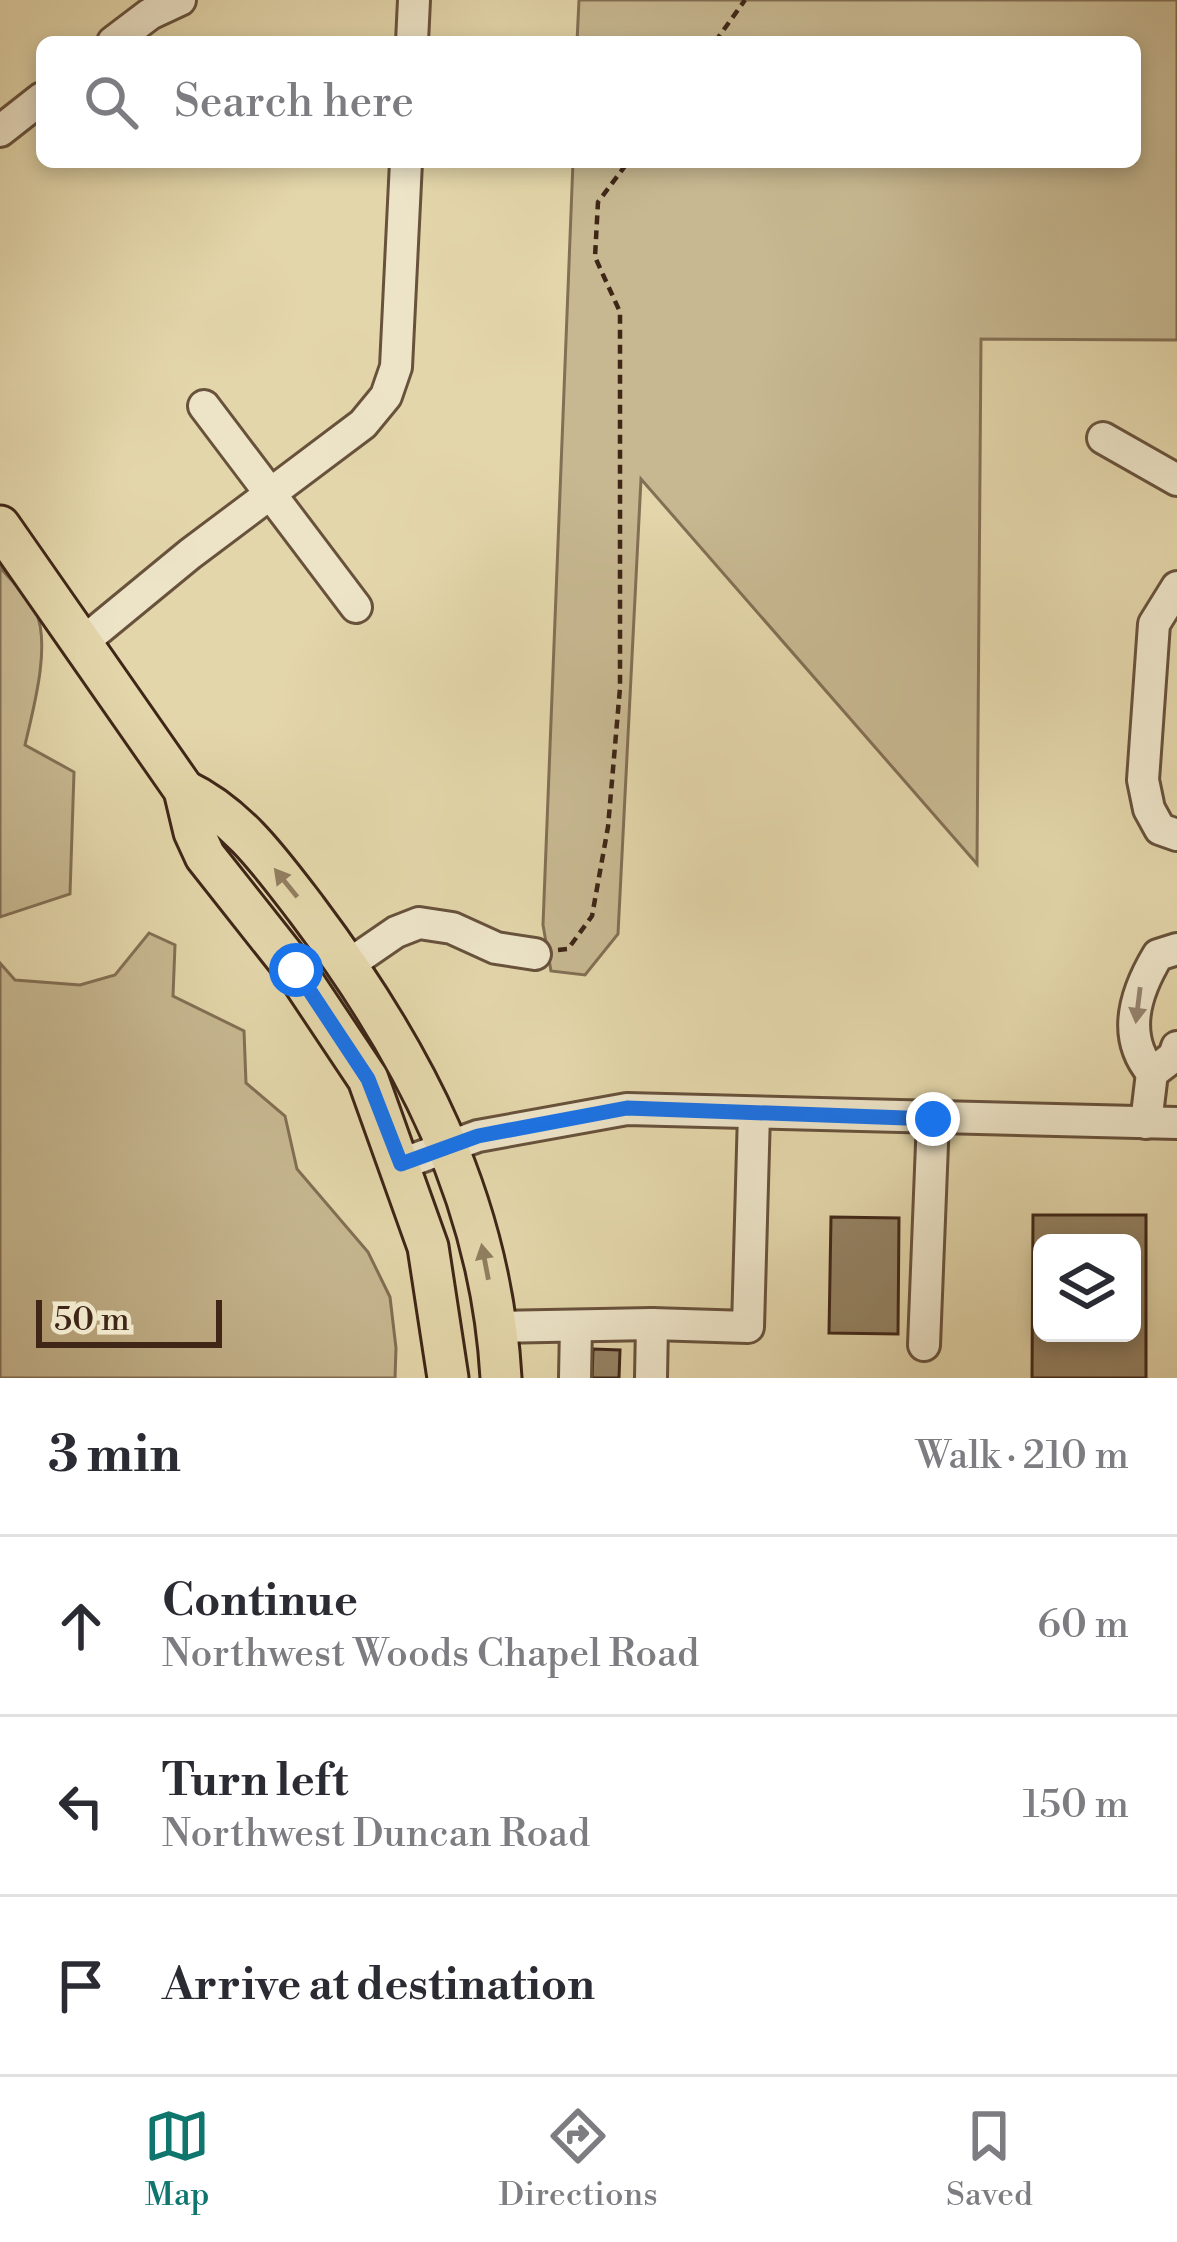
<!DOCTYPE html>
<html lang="en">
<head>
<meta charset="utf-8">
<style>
	:root { --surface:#fff; --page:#f2f2f3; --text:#2b2b33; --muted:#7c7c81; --line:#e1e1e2; --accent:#0f766e }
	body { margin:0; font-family:"Libre Bodoni",serif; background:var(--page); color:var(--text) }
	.controls { position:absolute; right:36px; bottom:36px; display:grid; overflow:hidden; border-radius:18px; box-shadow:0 6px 18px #0003 }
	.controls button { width:108px; height:108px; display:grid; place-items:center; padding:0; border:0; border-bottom:3px solid var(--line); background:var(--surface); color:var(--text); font:60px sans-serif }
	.scale { position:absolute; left:36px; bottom:30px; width:186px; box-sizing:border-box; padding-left:12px; border:6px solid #3f2617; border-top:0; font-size:33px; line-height:42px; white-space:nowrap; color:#3f2617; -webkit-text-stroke:9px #ede4c8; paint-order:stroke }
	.stop { position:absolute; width:36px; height:36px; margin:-27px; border:9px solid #1a73e8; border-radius:50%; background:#fff }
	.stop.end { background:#1a73e8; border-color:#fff; box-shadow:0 3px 12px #0008 }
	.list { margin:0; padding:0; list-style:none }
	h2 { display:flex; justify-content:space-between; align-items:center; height:156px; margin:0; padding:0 48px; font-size:51px }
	h2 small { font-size:39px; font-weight:400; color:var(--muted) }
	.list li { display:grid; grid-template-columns:78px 1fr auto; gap:36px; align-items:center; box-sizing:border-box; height:180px; padding:0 48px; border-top:3px solid var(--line) }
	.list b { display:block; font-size:45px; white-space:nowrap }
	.list p { margin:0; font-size:39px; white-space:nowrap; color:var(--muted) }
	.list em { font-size:39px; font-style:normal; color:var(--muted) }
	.icon { flex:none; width:66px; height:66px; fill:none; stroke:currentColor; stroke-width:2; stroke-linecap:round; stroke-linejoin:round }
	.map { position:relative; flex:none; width:1177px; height:1378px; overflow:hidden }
	.search { position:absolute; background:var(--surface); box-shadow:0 6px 18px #0003; left:36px; right:36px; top:36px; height:132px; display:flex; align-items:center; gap:30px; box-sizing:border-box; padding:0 42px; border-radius:18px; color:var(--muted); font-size:45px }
	.sheet { height:696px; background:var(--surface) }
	nav { display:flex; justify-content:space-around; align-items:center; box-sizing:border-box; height:168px; border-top:3px solid var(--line); background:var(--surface); font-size:33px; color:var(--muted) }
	nav a { display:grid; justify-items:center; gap:6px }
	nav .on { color:var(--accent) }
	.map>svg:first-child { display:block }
</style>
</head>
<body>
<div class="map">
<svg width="1177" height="1378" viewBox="0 0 1177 1378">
	<rect width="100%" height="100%" fill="#e3d6aa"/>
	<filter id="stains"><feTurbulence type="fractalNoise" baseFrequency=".00167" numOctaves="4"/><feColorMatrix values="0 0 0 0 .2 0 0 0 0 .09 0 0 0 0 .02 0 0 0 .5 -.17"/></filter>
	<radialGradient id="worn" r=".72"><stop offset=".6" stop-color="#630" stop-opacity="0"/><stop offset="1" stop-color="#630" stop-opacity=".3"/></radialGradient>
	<g fill="#c7b891" stroke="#836f54" stroke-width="3">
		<polygon points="579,0 1177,0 1177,340 981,339 977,864 641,479 618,934 585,975 551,971 543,925 573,162 1135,162 1135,42 577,42"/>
		<path d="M0 567C11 581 29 596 36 612 51 646 33 710 25 745L74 772 70 894 0 917Z"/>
		<polygon points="149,933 175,945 173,996 244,1031 246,1083 285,1116 297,1169 368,1252 390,1297 396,1348 395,1378 0,1378 0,963 15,980 80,985 115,975"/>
	</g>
	<g fill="#948263" stroke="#3f2617" stroke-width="3" fill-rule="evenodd">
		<path d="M1033 1215H1146V1378H1032ZM1042 1243H1132V1333H1042Z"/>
		<polygon points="831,1217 899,1218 898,1334 829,1333"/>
		<polygon points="593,1349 620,1350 619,1378 592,1378"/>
	</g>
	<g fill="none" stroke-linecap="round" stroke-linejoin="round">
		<defs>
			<g id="minor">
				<polyline points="113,42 150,14 180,0"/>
				<polyline points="412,42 414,0"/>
				<polyline points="0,131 42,98"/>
				<polyline points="204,406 356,607"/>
				<polyline points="1103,438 1177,480"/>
				<polyline points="1177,587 1154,624 1143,780 1149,809 1160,829 1177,835"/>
				<polyline points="83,642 190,554 363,424 386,396 396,367 406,162"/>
				<polyline points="348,965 396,932 419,923 452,928 496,948 535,954"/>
				<path d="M1152 1073C1121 1036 1135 993 1158 955L1177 949"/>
				<polyline points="1146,1123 1152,1073 1174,1056 1177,1047"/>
				<polyline points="401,1164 478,1136 627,1109 1177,1123"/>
				<polyline points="495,1327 652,1324 748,1327 754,1113"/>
				<polyline points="924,1345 933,1119"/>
				<polyline points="575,1378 576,1326"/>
				<polyline points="651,1378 652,1324"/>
			</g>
			<g id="major">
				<polyline points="0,526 184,790 194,832 205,856 296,971 368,1079 428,1247 448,1378"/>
				<path d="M184 790C238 816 271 863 307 910 413 1051 491 1199 501 1378"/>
			</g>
		</defs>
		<use href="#minor" stroke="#68523c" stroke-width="36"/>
		<use href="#major" stroke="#3f2617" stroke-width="45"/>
		<g stroke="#3f2617" stroke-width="4.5" stroke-dasharray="9 6" stroke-linecap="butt">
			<polyline points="715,42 745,0"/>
			<polyline points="558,950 568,949 592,916 608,827 620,688 620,312 595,257 598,202 628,162"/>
		</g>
		<use href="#minor" stroke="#ede4c8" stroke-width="30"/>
		<use href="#major" stroke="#e3d6aa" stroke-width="39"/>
	</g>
	<defs><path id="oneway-solid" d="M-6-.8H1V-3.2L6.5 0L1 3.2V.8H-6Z" transform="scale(3)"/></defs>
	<g fill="#917e60">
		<use href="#oneway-solid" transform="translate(286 883) rotate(-129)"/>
		<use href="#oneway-solid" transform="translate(485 1262) rotate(-101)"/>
	</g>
	<use fill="#968570" href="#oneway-solid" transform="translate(1138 1005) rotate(97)"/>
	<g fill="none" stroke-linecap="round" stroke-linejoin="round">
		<polyline stroke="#1a73e8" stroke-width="15" points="296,970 368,1079 401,1164 478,1136 627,1108 933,1119"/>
	</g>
	<rect width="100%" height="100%" filter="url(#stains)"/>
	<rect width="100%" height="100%" fill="url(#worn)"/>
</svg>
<div class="controls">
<button><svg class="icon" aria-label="layers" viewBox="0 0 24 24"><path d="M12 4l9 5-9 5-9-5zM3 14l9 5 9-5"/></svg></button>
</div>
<div class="scale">50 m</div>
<div class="stop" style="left:296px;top:970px"></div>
<div class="stop end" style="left:933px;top:1119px"></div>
<div class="search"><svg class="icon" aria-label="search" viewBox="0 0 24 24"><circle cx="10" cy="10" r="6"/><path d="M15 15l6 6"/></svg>Search here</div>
</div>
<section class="sheet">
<h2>3 min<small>Walk · 210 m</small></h2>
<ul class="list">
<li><svg class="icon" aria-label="ahead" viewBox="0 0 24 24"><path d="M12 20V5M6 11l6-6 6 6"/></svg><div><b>Continue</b><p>Northwest Woods Chapel Road</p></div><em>60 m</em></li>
<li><svg class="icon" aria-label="left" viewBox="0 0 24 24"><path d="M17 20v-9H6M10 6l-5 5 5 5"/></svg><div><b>Turn left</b><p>Northwest Duncan Road</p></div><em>150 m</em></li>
<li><svg class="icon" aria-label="arrive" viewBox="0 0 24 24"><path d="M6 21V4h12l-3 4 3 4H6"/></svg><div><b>Arrive at destination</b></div></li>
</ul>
</section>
<nav>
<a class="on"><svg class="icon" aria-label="map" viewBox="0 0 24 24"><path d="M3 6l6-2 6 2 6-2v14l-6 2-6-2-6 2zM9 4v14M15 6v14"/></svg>Map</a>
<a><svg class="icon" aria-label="directions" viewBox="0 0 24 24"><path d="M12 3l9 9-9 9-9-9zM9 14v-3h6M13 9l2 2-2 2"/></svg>Directions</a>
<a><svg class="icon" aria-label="saved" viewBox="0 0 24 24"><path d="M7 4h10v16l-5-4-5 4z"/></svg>Saved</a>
</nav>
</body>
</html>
